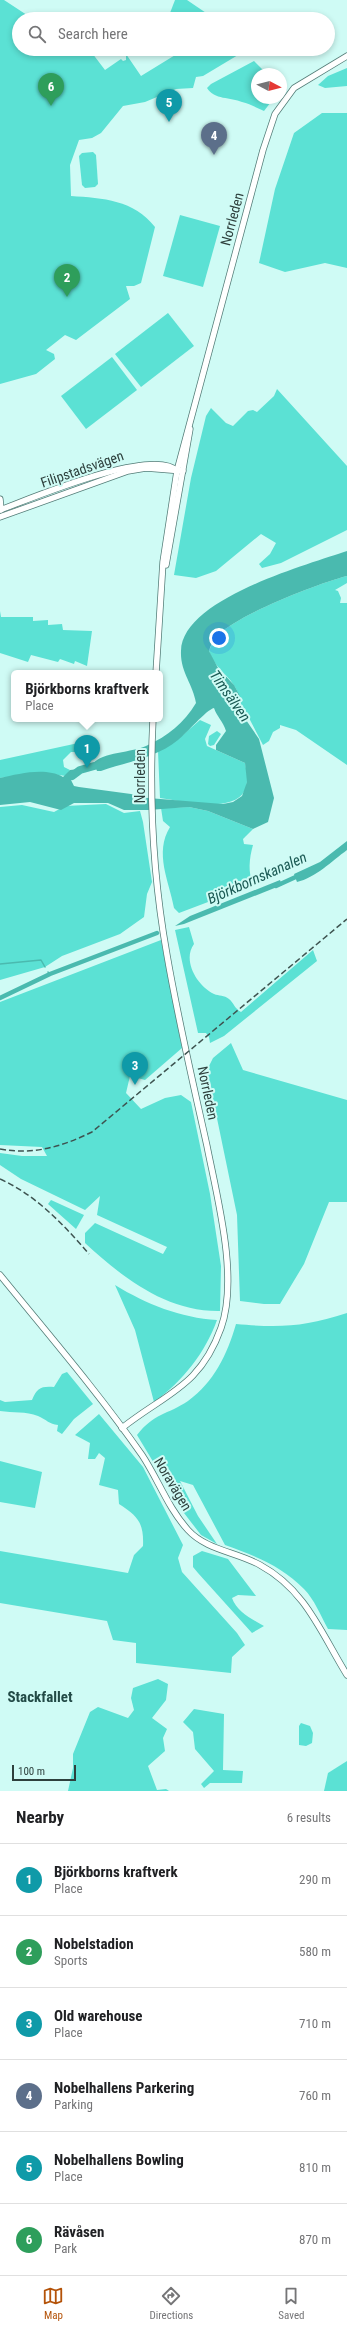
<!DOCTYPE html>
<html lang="en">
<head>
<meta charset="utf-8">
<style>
	:root { --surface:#fff; --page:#f2f2f2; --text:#202124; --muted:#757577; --line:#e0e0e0; --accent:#b45309 }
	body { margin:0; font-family:"Roboto Condensed",sans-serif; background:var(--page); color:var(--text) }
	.compass { position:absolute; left:251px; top:68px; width:36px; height:36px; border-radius:50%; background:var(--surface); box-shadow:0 2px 6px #0003; rotate:97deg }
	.scale { position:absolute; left:12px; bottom:10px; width:64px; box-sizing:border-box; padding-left:4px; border:2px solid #2e403d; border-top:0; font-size:11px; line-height:14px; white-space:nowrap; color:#2e403d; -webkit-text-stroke:3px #cffbf5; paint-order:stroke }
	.you { position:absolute; left:219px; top:638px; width:14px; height:14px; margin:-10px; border:3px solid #fff; border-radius:50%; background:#1a73e8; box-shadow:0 0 0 6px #1a73e833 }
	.badge { display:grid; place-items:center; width:26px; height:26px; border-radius:50%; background:var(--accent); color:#fff; font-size:13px; font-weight:700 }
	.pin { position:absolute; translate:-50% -33px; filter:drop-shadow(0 1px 2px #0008) }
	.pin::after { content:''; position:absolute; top:21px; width:14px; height:12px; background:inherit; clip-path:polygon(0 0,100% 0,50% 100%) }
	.popup { position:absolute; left:11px; top:670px; width:152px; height:52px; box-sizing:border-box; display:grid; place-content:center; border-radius:6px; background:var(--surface); filter:drop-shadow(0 1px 3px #0005); font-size:13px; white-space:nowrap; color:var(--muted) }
	.popup b { font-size:15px; color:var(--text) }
	.popup::after { content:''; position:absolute; left:50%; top:100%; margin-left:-8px; border:8px solid transparent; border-top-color:var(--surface) }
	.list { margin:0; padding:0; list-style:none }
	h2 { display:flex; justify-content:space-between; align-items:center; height:52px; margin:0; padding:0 16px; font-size:17px }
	h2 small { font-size:13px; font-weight:400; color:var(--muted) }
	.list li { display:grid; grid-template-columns:26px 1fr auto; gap:12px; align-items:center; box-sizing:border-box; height:72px; padding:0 16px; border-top:1px solid var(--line) }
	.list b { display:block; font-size:15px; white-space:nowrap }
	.list p { margin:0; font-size:13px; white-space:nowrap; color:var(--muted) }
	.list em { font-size:13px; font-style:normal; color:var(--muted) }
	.icon { flex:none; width:22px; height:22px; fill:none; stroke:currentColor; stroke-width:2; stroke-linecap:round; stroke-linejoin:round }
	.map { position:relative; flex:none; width:347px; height:1791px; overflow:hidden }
	.search { position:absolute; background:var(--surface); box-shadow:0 2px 6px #0003; left:12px; right:12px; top:12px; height:44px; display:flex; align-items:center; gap:10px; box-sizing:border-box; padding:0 14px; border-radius:22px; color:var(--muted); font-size:15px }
	.sheet { height:484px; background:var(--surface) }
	nav { display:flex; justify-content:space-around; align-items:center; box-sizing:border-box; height:56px; border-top:1px solid var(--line); background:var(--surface); font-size:11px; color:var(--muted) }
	nav a { display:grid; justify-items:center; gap:2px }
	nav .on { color:var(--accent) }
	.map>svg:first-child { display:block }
</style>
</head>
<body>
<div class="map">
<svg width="347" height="1791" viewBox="0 0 347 1791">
	<rect width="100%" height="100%" fill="#cffbf5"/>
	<g fill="#5be1d4">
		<path d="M0 0H4L33 19H19V49H89L105 70 121 59 123 61 126 60V54L141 76 185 49H248L203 76 196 77 193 88 176 89 145 102 123 106 101 133 92 138 79 140 70 165 71 196C103 198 134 200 155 227L141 283 134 286H126L130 299 76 340 65 335 46 350 54 354 55 359 36 374 0 384Z"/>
		<polygon points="175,0 187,0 215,19 190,19 170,13"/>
		<path d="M254 61 267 74H257V98H274L264 111C257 108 250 104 242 102 231 97 214 100 207 88L211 84Z"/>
		<polygon points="347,68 347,86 325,88 318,85 328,76"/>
		<polygon points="322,113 347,113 347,268 325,263 285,272 259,263 275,189 294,133"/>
		<polygon points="93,152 96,155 98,184 95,187 85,188 82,185 79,156 82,153"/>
		<polygon points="180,215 220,226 203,287 163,276"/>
		<polygon points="168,313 194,346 141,387 115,354"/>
		<polygon points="112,357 137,390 86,429 61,396"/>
		<polygon points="277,389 347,466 347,530 281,563 262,568 259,564 270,554 276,543 261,534 216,571 196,578 174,575 191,478 206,416 211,408 226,423 233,426 248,411 253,410 257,412 274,396"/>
		<path d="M347 576V583L335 590 338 591 341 598 340 603H347V765L296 730 280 725V728L273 732 269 741 263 745 249 718 244 717C240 707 241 696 235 687 227 673 216 670 209 651 211 645 214 640 218 635 240 614 316 584 347 576Z"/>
		<polygon points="0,611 1,617 33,617 33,621 48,620 48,625 62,624 63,630 92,631 87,666 75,661 74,664 60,659 58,662 31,655 28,662 0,653"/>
		<path d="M200 720 211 725 205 739 207 746 245 763C246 769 248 776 247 782 244 817 183 801 160 798L158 751 177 740Z"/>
		<polygon points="217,731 221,734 214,745 210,746 208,744 209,736"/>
		<polygon points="83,742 87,757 83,758 77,752 71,752 63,760 64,767 70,770 66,776 43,773 0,778 0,760"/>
		<polygon points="106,804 124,813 140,811 143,822 152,882 147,894 144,917 120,934 62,956 45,967 0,980 0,807 22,805 54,812 65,806"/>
		<path d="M189 807 208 811 253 829 243 839 244 844 253 845C249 859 248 872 253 885L179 913 174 908C169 881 154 853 170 827L163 821 161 808Z"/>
		<path d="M189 927 194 944C182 960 197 986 214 994 219 996 224 995 229 999 234 1003 234 1008 241 1012L313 950 317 961 224 1036 210 1043 209 1037 206 1033H198L175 930Z"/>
		<path d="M161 940 182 1048 145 1080 130 1076 126 1093 141 1109 165 1098 181 1095 191 1102 210 1194 221 1266 220 1311C166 1312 122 1277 85 1243V1233L95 1223 163 1254 167 1247 97 1215 100 1196 85 1210 21 1179 0 1165V1153L22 1156H47L42 1147 0 1145V1002Z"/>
		<polygon points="231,1043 243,1070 347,1100 347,1202 329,1202 304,1264 280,1304 264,1304 240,1301 237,1215 207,1070 213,1058"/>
		<polygon points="51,1200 84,1215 76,1229 48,1204"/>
		<path d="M115 1285C146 1304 181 1318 217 1320 205 1353 183 1381 154 1402L135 1330Z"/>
		<path d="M347 1313V1630L328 1629C321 1616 314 1599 304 1589 282 1566 253 1555 225 1545L193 1485 180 1481 198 1516 217 1544 201 1535 184 1513 137 1435C154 1413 167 1415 188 1401 214 1382 227 1355 236 1324 280 1328 304 1327 347 1313Z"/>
		<path d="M67 1372 93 1404 74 1419 62 1434 57 1431 58 1425C49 1424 47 1420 38 1416 26 1411 13 1413 0 1411V1400L5 1402 32 1400C37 1388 41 1386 54 1387L62 1374Z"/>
		<path d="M99 1414 143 1467 183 1545 178 1558 182 1572 237 1633 245 1645 232 1657 231 1673 136 1663V1643L113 1640 107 1621 0 1603V1551L128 1573 134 1555 143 1546C144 1523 138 1516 119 1504L118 1490 99 1485 105 1458 99 1453 95 1459H88L90 1443 75 1435Z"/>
		<polygon points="0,1461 42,1472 35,1508 0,1502"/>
		<path d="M202 1551 228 1559 256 1596 238 1595 232 1598C237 1612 252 1619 264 1626L252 1633 198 1573 193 1567V1556Z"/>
		<polygon points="158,1679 168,1684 166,1700 152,1718 167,1729 163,1738 165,1751 148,1766 157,1790 166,1789 169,1791 68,1791 73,1768 73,1754 90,1712 98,1707 128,1718 134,1710 131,1698 133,1688"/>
		<polygon points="194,1709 224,1714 223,1770 243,1771 242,1783 210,1783 204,1788 201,1784 214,1771 195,1749 193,1732 183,1722"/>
		<polygon points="301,1723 310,1726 313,1733 312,1743 306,1746 299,1745 299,1726"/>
		<polygon points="347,1761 347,1791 324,1791 328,1773"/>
	</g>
	<g fill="#4abaaf">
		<path d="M347 551V576C316 584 240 614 218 635 214 640 211 644 209 651L218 668 234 685 240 696 239 705 244 717 259 739 274 798 268 822 253 829 208 811 189 807 148 810H124L108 803H74L61 810 30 802 0 805V778C19 774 45 767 63 777L70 770 79 769 80 772 71 780 74 786 79 787 131 794 148 798 223 804 233 802 242 796 247 782 245 763 216 750V745L226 731C223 721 217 717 214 708 206 710 187 733 178 740 156 758 126 762 101 771H97L94 763C100 753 134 752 146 746 168 736 184 723 196 703 193 684 180 672 181 651 182 599 306 565 347 551Z"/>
		<path d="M347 841V850C332 861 315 878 297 882L294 874 320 862Z"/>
		<polygon points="280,880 282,885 184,924 175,926 190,916"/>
	</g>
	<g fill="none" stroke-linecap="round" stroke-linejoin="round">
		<g stroke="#4abaaf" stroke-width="1.5">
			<polyline points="0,964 41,960 45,967"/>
			<polyline points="48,972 50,974"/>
		</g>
		<g stroke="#4abaaf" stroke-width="4.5">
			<polyline points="276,886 300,875"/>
			<polyline points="0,998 50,974 157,933"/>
		</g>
		<polyline stroke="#4abaaf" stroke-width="8" points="72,776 80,770 105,763"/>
		<defs>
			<g id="minor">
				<polyline points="0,499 1,510"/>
				<path d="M0 510C30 499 154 446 177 471"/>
				<polyline points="0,517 128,471 146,468 183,471"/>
				<polyline points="166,565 190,429"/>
				<polyline points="156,673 163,562 177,471 263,150 275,114 294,88 347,56"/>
				<path d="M0 1275C48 1334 98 1392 142 1455 158 1479 168 1508 188 1530 206 1550 237 1552 260 1565 306 1590 321 1633 347 1675"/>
				<path d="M122 1428C166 1393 200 1387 221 1328 239 1278 217 1197 207 1146 193 1083 178 1019 167 955 153 877 149 798 153 719"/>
			</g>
		</defs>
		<use href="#minor" stroke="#537c77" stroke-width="7"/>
		<use href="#minor" stroke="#fff" stroke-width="5.5"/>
		<g stroke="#3e5350" stroke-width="1.5" stroke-dasharray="6 3" stroke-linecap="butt">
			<path d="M0 1149C34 1155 61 1147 92 1132L347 919"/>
			<path d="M0 1179C36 1195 64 1225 89 1254"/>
		</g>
	</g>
	<g text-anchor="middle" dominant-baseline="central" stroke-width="4" stroke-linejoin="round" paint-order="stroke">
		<g font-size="14" fill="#2e403d" stroke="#cffbf5">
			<text transform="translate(232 219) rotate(-75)">Norrleden</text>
			<text transform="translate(82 469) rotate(-19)">Filipstadsvägen</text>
			<text transform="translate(140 776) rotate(-90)">Norrleden</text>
			<text transform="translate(208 1093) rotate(78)">Norrleden</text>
			<text transform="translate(173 1484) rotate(59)">Noravägen</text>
		</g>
		<g font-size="15" font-style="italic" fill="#1a5953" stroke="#cffbf5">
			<text transform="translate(230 696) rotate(55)">Timsälven</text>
			<text transform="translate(257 878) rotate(-24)">Björkbornskanalen</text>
		</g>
		<g font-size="15" font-weight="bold" fill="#224a46" stroke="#cffbf5">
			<text x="40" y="1697">Stackfallet</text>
		</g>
	</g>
</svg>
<svg class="compass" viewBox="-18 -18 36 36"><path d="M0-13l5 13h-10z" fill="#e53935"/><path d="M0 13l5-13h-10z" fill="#757577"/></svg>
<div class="scale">100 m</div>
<div class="you"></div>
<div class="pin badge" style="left:87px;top:768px;background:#0f9aa8">1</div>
<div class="popup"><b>Björkborns kraftverk</b>Place</div>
<div class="pin badge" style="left:67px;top:297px;background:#2e9e5b">2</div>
<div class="pin badge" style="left:135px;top:1085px;background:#0f9aa8">3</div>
<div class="pin badge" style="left:214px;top:155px;background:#5c6f8a">4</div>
<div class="pin badge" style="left:169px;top:122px;background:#0f9aa8">5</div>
<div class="pin badge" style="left:51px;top:106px;background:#2e9e5b">6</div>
<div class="search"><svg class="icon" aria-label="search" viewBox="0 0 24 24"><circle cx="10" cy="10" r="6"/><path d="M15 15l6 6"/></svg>Search here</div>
</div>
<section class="sheet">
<h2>Nearby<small>6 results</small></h2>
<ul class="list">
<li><span class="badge" style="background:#0f9aa8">1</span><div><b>Björkborns kraftverk</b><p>Place</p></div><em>290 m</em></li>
<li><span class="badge" style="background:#2e9e5b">2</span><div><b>Nobelstadion</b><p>Sports</p></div><em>580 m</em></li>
<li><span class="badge" style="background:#0f9aa8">3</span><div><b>Old warehouse</b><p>Place</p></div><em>710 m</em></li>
<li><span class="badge" style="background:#5c6f8a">4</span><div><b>Nobelhallens Parkering</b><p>Parking</p></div><em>760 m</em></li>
<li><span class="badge" style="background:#0f9aa8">5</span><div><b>Nobelhallens Bowling</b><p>Place</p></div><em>810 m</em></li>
<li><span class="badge" style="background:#2e9e5b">6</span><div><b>Rävåsen</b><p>Park</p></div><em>870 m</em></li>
</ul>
</section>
<nav>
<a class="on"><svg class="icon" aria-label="map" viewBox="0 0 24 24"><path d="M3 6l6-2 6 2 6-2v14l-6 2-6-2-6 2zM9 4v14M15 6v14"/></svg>Map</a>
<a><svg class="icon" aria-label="directions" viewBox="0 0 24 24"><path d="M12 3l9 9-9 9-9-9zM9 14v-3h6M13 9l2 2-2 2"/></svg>Directions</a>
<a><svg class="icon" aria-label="saved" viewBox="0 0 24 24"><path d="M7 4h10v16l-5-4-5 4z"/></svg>Saved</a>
</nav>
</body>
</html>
